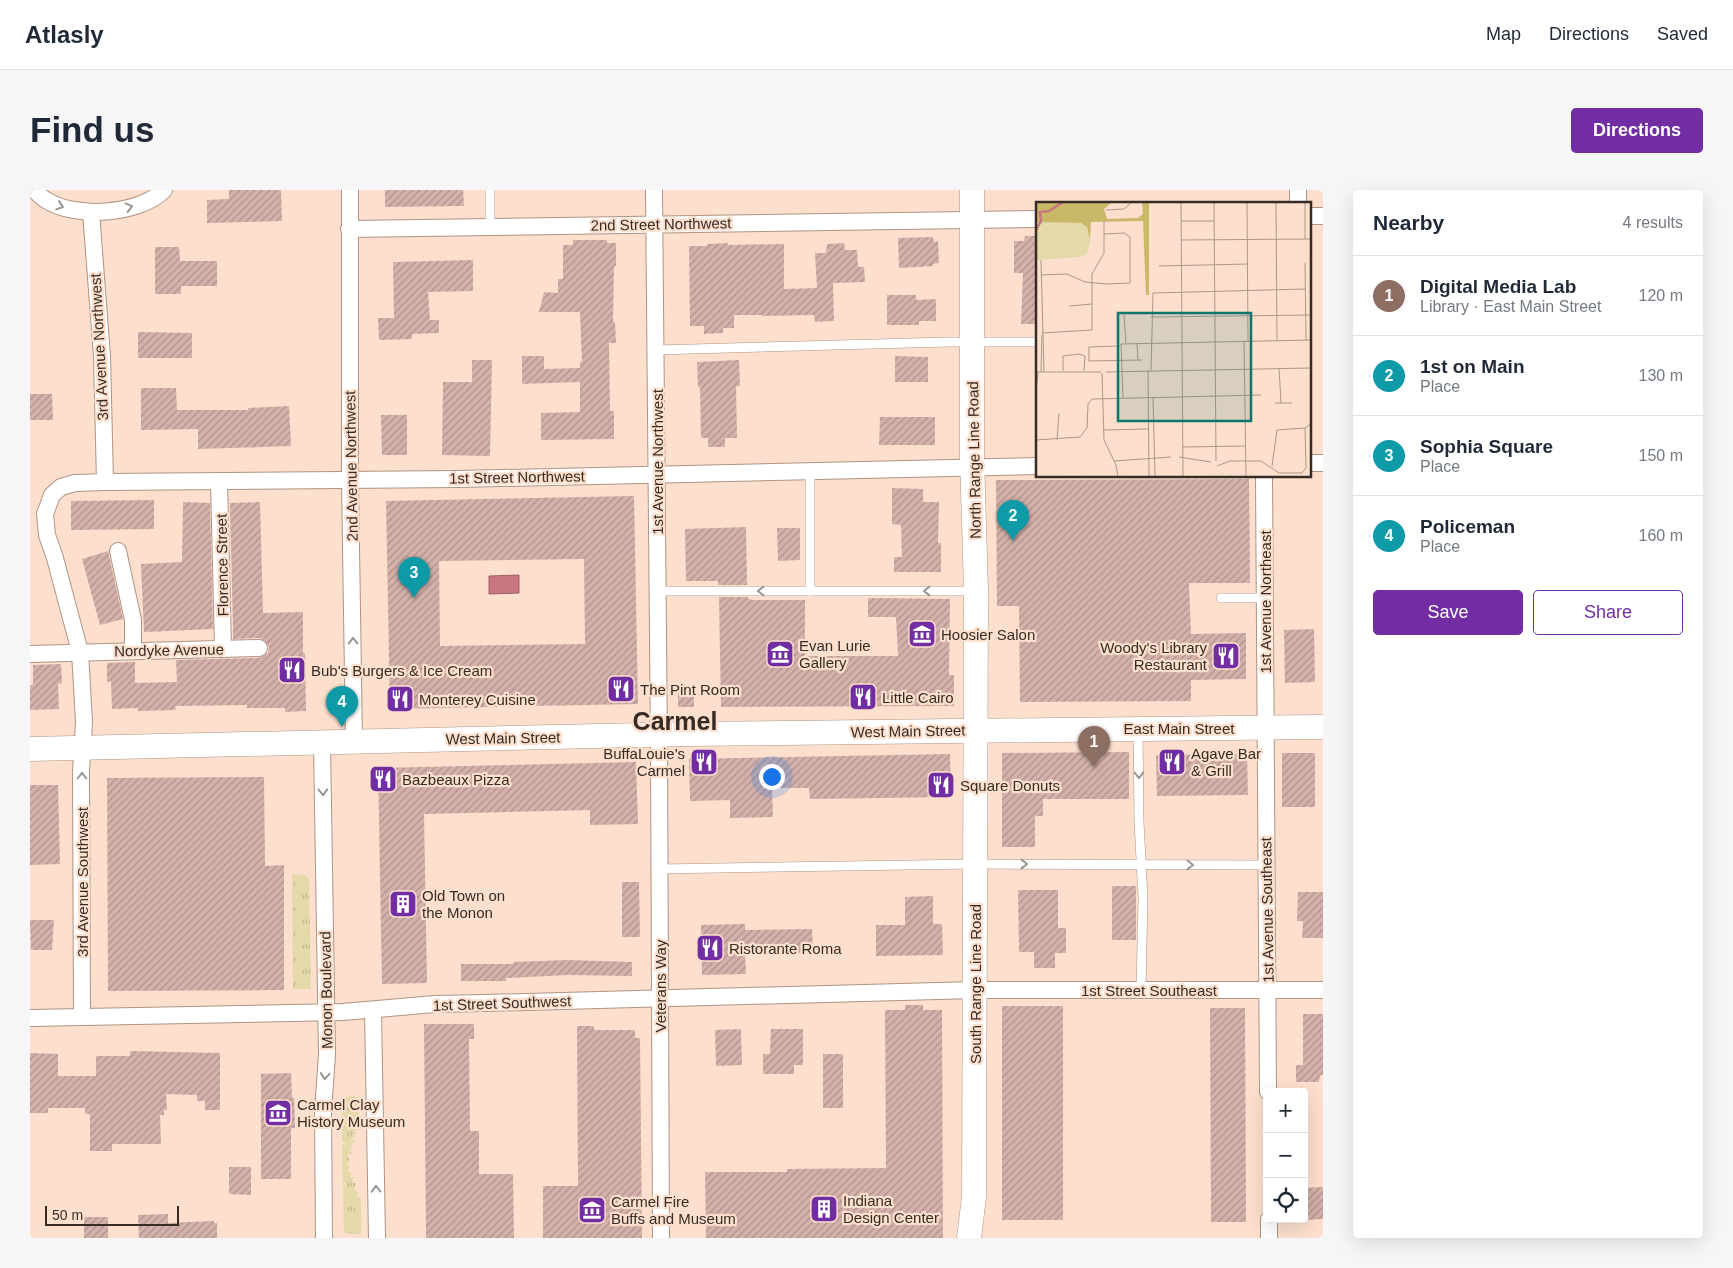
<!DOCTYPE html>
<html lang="en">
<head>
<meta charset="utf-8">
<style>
	:root { --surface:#fff; --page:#f6f6f7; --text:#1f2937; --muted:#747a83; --line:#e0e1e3; --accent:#712da1 }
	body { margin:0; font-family:Helvetica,sans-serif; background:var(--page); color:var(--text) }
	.controls { position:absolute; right:15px; bottom:15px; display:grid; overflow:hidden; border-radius:5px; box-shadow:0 5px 20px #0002 }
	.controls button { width:45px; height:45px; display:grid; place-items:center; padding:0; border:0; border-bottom:1px solid var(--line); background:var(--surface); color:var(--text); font:25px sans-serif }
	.scale { position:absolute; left:15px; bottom:12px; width:134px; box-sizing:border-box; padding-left:5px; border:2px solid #372c25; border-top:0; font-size:14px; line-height:18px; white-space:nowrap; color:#372c25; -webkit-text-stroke:4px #fcdfcd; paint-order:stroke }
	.you { position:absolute; left:741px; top:586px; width:18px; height:18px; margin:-12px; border:4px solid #fff; border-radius:50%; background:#1a73e8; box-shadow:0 0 0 8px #1a73e833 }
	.badge { display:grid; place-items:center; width:32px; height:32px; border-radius:50%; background:var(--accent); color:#fff; font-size:16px; font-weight:700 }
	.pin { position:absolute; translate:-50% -41px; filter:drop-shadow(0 1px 2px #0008) }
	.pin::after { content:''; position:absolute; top:26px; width:18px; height:15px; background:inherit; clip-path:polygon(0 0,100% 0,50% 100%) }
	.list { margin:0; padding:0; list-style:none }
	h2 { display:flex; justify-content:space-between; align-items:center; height:65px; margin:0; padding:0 20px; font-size:21px }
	h2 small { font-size:16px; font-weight:400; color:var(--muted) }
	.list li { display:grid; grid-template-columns:32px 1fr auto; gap:15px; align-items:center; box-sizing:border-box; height:80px; padding:0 20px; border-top:1px solid var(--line) }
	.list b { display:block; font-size:19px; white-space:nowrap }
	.list p { margin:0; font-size:16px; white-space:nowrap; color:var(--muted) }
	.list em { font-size:16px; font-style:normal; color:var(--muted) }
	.actions { display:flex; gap:10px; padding:15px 20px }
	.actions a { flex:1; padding:11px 0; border:1px solid var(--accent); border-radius:5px; text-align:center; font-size:18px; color:var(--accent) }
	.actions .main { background:var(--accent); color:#fff }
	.icon { flex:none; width:28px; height:28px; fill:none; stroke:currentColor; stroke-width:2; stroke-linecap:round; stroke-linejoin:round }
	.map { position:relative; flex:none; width:1293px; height:1048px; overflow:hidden; border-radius:5px }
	header { display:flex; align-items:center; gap:30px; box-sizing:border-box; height:70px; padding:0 25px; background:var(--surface); border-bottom:1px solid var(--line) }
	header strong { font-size:24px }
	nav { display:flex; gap:28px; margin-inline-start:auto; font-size:18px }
	.intro { display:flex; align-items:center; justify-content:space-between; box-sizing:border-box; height:120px; padding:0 30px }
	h1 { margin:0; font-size:35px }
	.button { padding:12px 22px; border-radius:5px; background:var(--accent); color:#fff; font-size:18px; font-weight:700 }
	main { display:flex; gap:30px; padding:0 30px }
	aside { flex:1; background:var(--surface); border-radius:5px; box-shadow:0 5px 20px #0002 }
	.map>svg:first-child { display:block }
</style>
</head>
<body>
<header>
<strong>Atlasly</strong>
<nav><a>Map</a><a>Directions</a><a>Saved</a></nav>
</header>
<div class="intro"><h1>Find us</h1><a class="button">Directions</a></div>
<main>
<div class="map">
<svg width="1293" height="1048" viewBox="0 0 1293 1048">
	<defs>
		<pattern id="grass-tufts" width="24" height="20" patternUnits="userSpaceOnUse" patternTransform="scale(1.25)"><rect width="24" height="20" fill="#e3d9a9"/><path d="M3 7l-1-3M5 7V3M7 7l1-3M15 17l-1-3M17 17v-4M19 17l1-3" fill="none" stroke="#c3ba91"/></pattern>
		<pattern id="building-hatch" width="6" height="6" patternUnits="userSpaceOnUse" patternTransform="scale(1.25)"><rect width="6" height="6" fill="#d4b2ab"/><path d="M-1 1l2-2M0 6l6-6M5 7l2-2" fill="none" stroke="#ad918b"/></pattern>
	</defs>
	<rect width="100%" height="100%" fill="#fcdfcd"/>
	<g fill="url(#grass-tufts)">
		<polygon points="262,684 275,685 279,688 281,799 263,799"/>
		<polygon points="323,906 329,907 329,938 324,941 326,944 323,944 324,947 321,950 325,951 325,952 321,954 323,957 320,959 321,959 320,962 323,962 323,964 318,964 317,966 320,970 317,972 318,972 317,975 320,977 317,980 322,983 320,987 324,987 322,990 324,992 321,992 321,993 326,993 324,1000 329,1003 327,1006 331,1008 331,1044 314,1043 313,995 316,995 316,993 313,993 312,955 315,955 315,952 312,952 312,908"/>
	</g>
	<polygon fill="#c87680" stroke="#9c6065" points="489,385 489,403 459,404 459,386"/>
	<g fill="url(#building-hatch)" fill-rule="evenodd">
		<polygon points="199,0 251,0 252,31 177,33 177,10 199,9"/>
		<polygon points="355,0 433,0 434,16 355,17"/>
		<polygon points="995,46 1007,46 1007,134 991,134 993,83 984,83 984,51 994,51"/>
		<polygon points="903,47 904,52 908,51 909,73 903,74 903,76 869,78 868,48"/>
		<polygon points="543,50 577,50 577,53 586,53 586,76 584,76 583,132 585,132 586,153 579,153 580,221 584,221 584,249 511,250 511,223 550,222 550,192 492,194 492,166 514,166 514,179 550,178 550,172 552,172 550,122 509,122 514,102 528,103 528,89 533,89 533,55 543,55"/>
		<polygon points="698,53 698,55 754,54 754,99 787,98 785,63 796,63 797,54 814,53 815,60 827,60 828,77 834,77 835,92 803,93 804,131 785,132 784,125 732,126 732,125 704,125 704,138 693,138 693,143 674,144 674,136 660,136 659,56 677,56 677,54"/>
		<polygon points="125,57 149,57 150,71 187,71 187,96 151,96 151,104 125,104"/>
		<polygon points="443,70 443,101 398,102 400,130 409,130 409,143 382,144 382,149 349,150 348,128 364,128 363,72"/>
		<polygon points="857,105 886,105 886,110 906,109 906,131 889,131 889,135 857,135"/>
		<polygon points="108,142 162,143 162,168 108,168"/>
		<polygon points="865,166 898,167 898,192 865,192"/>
		<polygon points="442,170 462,170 460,266 412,265 413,192 442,192"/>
		<polygon points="709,170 710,196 706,196 707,248 695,248 695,257 678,257 678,248 671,248 670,197 668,197 667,172"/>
		<polygon points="111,198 146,198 147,220 218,220 218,218 259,216 261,256 168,259 168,239 111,240"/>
		<polygon points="0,204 22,204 23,230 0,230"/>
		<polygon points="351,225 377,225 377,265 352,265"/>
		<polygon points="850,227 905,227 905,255 849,255"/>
		<polygon points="1219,289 1220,393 1159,393 1161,444 1216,443 1216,489 1161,490 1161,511 990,512 989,416 967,416 966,290"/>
		<polygon points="862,298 893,299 893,312 909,312 908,353 911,353 911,382 864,382 864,367 872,367 871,335 862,334"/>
		<path d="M604 306 608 514 360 519 356 311ZM554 369 555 454 410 456 409 371Z"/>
		<polygon points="124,310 124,339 41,340 41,311"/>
		<polygon points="153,312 180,313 183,439 114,442 111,374 152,372"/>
		<polygon points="230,312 233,423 273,422 273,463 275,463 276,521 255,522 255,518 217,518 217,515 145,516 146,520 108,521 108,518 82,519 81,491 77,492 77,473 105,472 105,493 147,492 146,470 229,468 238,463 239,457 234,450 229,448 203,449 203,438 200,313"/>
		<polygon points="716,337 717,395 688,395 688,391 656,391 655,339"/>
		<polygon points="747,338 770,338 770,370 748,371"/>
		<polygon points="78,361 93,429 70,435 52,369"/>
		<polygon points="689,407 718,407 718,409 724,410 775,410 775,466 868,466 866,427 838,427 838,408 920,409 919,485 924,485 924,516 691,517"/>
		<polygon points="1284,439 1285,492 1255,493 1254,440"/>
		<polygon points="31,474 32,493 28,494 29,519 0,520 0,495 3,495 3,475"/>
		<rect x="648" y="498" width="16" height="19"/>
		<polygon points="1099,562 1099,609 1013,609 1013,626 1005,626 1005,657 972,657 972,563"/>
		<rect x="1252" y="563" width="33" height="54"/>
		<polygon points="920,564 921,607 780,609 779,598 742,598 743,627 700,628 700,610 660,611 659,569"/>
		<polygon points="1217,564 1218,605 1127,606 1126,565"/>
		<polygon points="606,572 608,634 560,635 560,620 394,624 397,793 352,794 348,578"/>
		<polygon points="234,587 235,676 254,675 254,800 78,801 77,588"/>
		<polygon points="0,595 28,595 30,674 0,675"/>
		<polygon points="592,692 609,692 610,747 592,747"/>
		<rect x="1082" y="696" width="24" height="54"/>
		<polygon points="988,700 1028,700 1028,738 1036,738 1036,763 1025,763 1025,778 1004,778 1004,762 989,762"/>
		<polygon points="1268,702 1293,702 1293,748 1272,748 1273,731 1267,731"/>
		<polygon points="903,706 903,734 912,734 913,765 846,766 846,735 875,735 875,707"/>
		<polygon points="0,730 24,730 22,760 1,760"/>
		<polygon points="715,734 715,740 782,739 783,763 715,764 716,784 672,785 671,735"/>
		<polygon points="538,770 602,772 602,786 538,785 476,788 476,791 431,791 431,774 483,774 483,772"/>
		<polygon points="875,815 893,815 893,820 912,820 913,1048 676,1048 675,982 757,982 757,979 856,978 855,820 875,820"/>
		<rect x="972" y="816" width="61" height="214"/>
		<polygon points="1180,818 1215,818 1216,1032 1181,1032"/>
		<polygon points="1273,824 1293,824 1293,885 1290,885 1289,892 1266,892 1266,875 1273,875"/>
		<polygon points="394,834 444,834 444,849 439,849 440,941 449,941 449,984 483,984 484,1048 396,1048"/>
		<polygon points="547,836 564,836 564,840 605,840 605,848 610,848 612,1048 513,1048 513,996 548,996"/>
		<polygon points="711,839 712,875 686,876 685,840"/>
		<polygon points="741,839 773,839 773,875 764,875 764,884 733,884 733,864 740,864"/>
		<polygon points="100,861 190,863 190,920 175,920 175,911 167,911 167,905 136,904 137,920 134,920 134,925 130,925 131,954 82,954 82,961 60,961 60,924 55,924 55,918 18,918 18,923 0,923 0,863 28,864 28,886 66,886 66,866 100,866"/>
		<rect x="793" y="864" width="20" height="54"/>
		<polygon points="261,883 262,908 264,908 265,938 261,938 261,989 231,989 231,884"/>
		<polygon points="199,977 221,977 221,1005 199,1004"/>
		<polygon points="1293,997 1293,1029 1274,1030 1274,998"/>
		<polygon points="138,1024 138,1033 184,1031 184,1033 187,1033 187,1048 109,1048 108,1025"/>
		<rect x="54" y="1027" width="24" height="21"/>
	</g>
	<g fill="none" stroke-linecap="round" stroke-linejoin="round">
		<defs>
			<g id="lane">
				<polyline points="460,0 460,37"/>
				<polyline points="626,160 919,152 1007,152"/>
				<polyline points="780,282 780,401"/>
				<polyline points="627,401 946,401"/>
				<polyline points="1191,408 1235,408"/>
				<polyline points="1108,539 1109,631 1113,708 1111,799"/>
				<polyline points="629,679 945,674 1236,675"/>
			</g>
			<g id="street">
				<path d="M4 0C8 3 12 8 16 10 45 29 109 25 134 0"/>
				<polyline points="320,0 320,290 324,552"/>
				<polyline points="624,0 629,558 631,1048"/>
				<polyline points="1268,0 1268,14"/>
				<polyline points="61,22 72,166 75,292"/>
				<polyline points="1279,26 1293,26"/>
				<polyline points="319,39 1007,29"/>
				<polyline points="1279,273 1293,273"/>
				<polyline points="1234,286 1238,902"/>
				<polyline points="189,291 193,459"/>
				<polyline points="88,361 103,430 103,461"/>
				<polyline points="0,464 229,458"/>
				<polyline points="292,553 297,865 293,921 294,1048"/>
				<polyline points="343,820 347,1048"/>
				<polyline points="52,827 51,581 54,532 50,462 25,368 17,345 15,324 22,305 31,297 45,293 75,292 428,289 1007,276"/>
				<polyline points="0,828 313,822 405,814 455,813 945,800 1293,800"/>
				<polyline points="1239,1029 1239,1048"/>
			</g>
			<g id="secondary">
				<polyline points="0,559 658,544 1293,537"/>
				<polyline points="939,1048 944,1007 946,401 942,266 942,0"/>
			</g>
		</defs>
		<use href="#lane" stroke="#af9483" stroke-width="10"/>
		<use href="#street" stroke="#af9483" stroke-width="18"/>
		<use href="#secondary" stroke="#af9483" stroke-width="25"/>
		<use href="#lane" stroke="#fff" stroke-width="9"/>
		<use href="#street" stroke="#fff" stroke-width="16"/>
		<use href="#secondary" stroke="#fff" stroke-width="24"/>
	</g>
	<defs><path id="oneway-chevron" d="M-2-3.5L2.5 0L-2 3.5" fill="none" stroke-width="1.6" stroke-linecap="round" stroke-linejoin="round" transform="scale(1.25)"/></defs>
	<g stroke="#9b9692">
		<use href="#oneway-chevron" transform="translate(30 16) rotate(18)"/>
		<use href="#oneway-chevron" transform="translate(99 17) rotate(-15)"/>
		<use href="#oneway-chevron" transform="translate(731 401) rotate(-180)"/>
		<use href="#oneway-chevron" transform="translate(897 401) rotate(180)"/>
		<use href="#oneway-chevron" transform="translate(323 451) rotate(-91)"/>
		<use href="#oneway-chevron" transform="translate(1109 585) rotate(89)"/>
		<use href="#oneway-chevron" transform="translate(52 586) rotate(-90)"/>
		<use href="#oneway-chevron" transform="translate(293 602) rotate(89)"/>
		<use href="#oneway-chevron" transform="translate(994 674)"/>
		<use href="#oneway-chevron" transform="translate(1160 675) rotate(1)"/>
		<use href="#oneway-chevron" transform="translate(295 886) rotate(95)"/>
		<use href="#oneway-chevron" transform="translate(346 999) rotate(-91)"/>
	</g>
	<defs>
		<symbol id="museum-square" viewBox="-11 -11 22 22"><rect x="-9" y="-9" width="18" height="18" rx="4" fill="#712da1" stroke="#fcdfcd"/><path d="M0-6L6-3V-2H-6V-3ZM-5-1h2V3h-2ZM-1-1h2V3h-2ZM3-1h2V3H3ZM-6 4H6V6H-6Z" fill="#fff"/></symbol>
		<symbol id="restaurant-square" viewBox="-11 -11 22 22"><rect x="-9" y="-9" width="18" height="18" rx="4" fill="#712da1" stroke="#fcdfcd"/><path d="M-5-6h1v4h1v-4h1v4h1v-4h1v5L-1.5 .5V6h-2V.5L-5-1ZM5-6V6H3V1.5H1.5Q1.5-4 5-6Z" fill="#fff"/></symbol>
		<symbol id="building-square" viewBox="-11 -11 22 22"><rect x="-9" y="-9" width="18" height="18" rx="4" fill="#712da1" stroke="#fcdfcd"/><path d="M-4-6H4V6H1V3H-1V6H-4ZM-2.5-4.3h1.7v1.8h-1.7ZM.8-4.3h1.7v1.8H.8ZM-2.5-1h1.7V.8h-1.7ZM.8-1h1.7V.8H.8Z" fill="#fff"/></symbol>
	</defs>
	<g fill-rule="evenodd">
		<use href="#museum-square" x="876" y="428" width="32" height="32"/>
		<use href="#museum-square" x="734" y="448" width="32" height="32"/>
		<use href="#restaurant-square" x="1180" y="450" width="32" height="32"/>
		<use href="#restaurant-square" x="246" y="464" width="32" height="32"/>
		<use href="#restaurant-square" x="575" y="483" width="32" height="32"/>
		<use href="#restaurant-square" x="817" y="491" width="32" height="32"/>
		<use href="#restaurant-square" x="354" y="493" width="32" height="32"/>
		<use href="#restaurant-square" x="658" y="556" width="32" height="32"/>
		<use href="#restaurant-square" x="1126" y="556" width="32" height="32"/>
		<use href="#restaurant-square" x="337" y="573" width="32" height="32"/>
		<use href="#restaurant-square" x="895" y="579" width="32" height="32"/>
		<use href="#building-square" x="357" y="698" width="32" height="32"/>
		<use href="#restaurant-square" x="664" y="742" width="32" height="32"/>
		<use href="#museum-square" x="232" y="907" width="32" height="32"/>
		<use href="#building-square" x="778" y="1003" width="32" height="32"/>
		<use href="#museum-square" x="546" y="1004" width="32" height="32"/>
	</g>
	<g text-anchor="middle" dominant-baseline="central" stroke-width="4.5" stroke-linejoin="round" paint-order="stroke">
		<g font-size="15" fill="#372c25" stroke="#fcdfcd">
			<text transform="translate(631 34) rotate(-1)">2nd Street Northwest</text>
			<text transform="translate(69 157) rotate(-93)">3rd Avenue Northwest</text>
			<text transform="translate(944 270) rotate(-91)">North Range Line Road</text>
			<text transform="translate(627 272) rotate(-90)">1st Avenue Northwest</text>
			<text transform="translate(321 276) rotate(-91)">2nd Avenue Northwest</text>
			<text transform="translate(487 287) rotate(-1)">1st Street Northwest</text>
			<text transform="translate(192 375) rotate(-91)">Florence Street</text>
			<text transform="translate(1235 412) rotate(-90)">1st Avenue Northeast</text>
			<text transform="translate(139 460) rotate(-1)">Nordyke Avenue</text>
			<text x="1149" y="538">East Main Street</text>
			<text transform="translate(878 541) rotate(-1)">West Main Street</text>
			<text transform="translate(473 548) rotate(-1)">West Main Street</text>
			<text transform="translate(52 692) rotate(-90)">3rd Avenue Southwest</text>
			<text transform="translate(1237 720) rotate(-91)">1st Avenue Southeast</text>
			<text transform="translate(945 794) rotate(-90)">South Range Line Road</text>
			<text transform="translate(630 796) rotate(-90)">Veterans Way</text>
			<text transform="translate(296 800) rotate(-91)">Monon Boulevard</text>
			<text x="1119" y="800">1st Street Southeast</text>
			<text transform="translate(472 813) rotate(-2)">1st Street Southwest</text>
		</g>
		<g font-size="15" fill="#372c25" stroke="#fcdfcd" text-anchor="start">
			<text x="911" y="444">Hoosier Salon</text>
			<text x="769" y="455">Evan Lurie<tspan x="769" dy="17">Gallery</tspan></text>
			<text x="1177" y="457" text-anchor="end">Woody's Library<tspan x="1177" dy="17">Restaurant</tspan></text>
			<text x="281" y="480">Bub's Burgers &amp; Ice Cream</text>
			<text x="610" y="499">The Pint Room</text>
			<text x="852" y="507">Little Cairo</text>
			<text x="389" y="509">Monterey Cuisine</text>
			<text x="655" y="563" text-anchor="end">BuffaLouie's<tspan x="655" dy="17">Carmel</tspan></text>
			<text x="1161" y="563">Agave Bar<tspan x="1161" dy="17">&amp; Grill</tspan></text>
			<text x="372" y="589">Bazbeaux Pizza</text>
			<text x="930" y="595">Square Donuts</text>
			<text x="392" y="705">Old Town on<tspan x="392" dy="17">the Monon</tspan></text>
			<text x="699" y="758">Ristorante Roma</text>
			<text x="267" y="914">Carmel Clay<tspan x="267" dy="17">History Museum</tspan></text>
			<text x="813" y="1010">Indiana<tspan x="813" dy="17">Design Center</tspan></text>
			<text x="581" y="1011">Carmel Fire<tspan x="581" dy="17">Buffs and Museum</tspan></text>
		</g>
		<g font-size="25" font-weight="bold" fill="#372c25" stroke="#fcdfcd">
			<text x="645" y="531">Carmel</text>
		</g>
	</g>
	<g transform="translate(1006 12)">
		<rect width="275" height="275" fill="#fcdfcd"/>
		<path d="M0 20 45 21 50 24 54 38 51 52 44 55 0 58Z" fill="#e3d9a9"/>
		<path d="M0 0H76L68 7 71 17 102 16 107 12 106 0H113V93H110L107 19 55 20 54 38 51 25 45 21 0 20Z" fill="#c9b867"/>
		<path d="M24 23 47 25 50 28 52 34 41 53 25 47Z" fill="#e3d9a9"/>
		<path fill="none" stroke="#c87680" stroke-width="2.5" d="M0 28 5 19 4 10 13 9 27 0"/>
		<path fill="none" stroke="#ad978a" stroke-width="1" d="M145 0 147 275M178 0 180 259M211 0 212 139M240 0 241 139M269 0V37M70 8 88 7 96 0M145 19H178M145 38 275 37M5 58 8 170M269 61 270 139M123 64 212 62M5 73 31 72 49 80 70 82 94 81V35L88 31 68 32M33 104 56 102M88 113 90 141M115 115 275 113M6 131 56 128V72L68 51V19M208 139 210 275M101 141 102 158M84 144 53 145V159L106 158M243 166 245 201M112 168 113 275M115 168 117 91 269 87M27 169V154L43 152 49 154 48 169M0 170H65M5 170 6 133M70 170 275 166M66 171 68 238 80 263 82 275M0 190 2 170M117 195 119 275M87 196 85 142 275 138M239 201H256M179 219H209M67 228 112 227M0 238 44 235 51 226 52 202 56 197 225 193M21 238 23 211M147 245 209 244M143 255 175 260M78 259 135 255M181 264 194 259H225L243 271H266L270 266 269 226M236 264 241 228 269 226 275 222"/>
		<path fill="#0f766e" fill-opacity="0.15" stroke="#0f766e" stroke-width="2.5" d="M82 111H215V219H82Z"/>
		<rect width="275" height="275" fill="none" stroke="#372c25" stroke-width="2.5"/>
	</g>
</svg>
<div class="controls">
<button>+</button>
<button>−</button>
<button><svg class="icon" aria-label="locate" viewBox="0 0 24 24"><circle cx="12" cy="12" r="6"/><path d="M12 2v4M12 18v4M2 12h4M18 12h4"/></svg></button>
</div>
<div class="scale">50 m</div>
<div class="you"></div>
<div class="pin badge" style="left:1064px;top:577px;background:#8d6e63">1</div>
<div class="pin badge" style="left:983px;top:351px;background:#0f9aa8">2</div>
<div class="pin badge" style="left:384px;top:408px;background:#0f9aa8">3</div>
<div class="pin badge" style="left:312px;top:537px;background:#0f9aa8">4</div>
</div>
<aside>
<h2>Nearby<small>4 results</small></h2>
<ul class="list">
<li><span class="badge" style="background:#8d6e63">1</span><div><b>Digital Media Lab</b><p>Library · East Main Street</p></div><em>120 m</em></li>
<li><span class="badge" style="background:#0f9aa8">2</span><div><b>1st on Main</b><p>Place</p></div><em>130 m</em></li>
<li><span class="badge" style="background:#0f9aa8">3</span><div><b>Sophia Square</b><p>Place</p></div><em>150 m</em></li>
<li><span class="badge" style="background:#0f9aa8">4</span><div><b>Policeman</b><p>Place</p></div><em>160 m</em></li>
</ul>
<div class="actions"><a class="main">Save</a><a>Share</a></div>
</aside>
</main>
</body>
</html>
